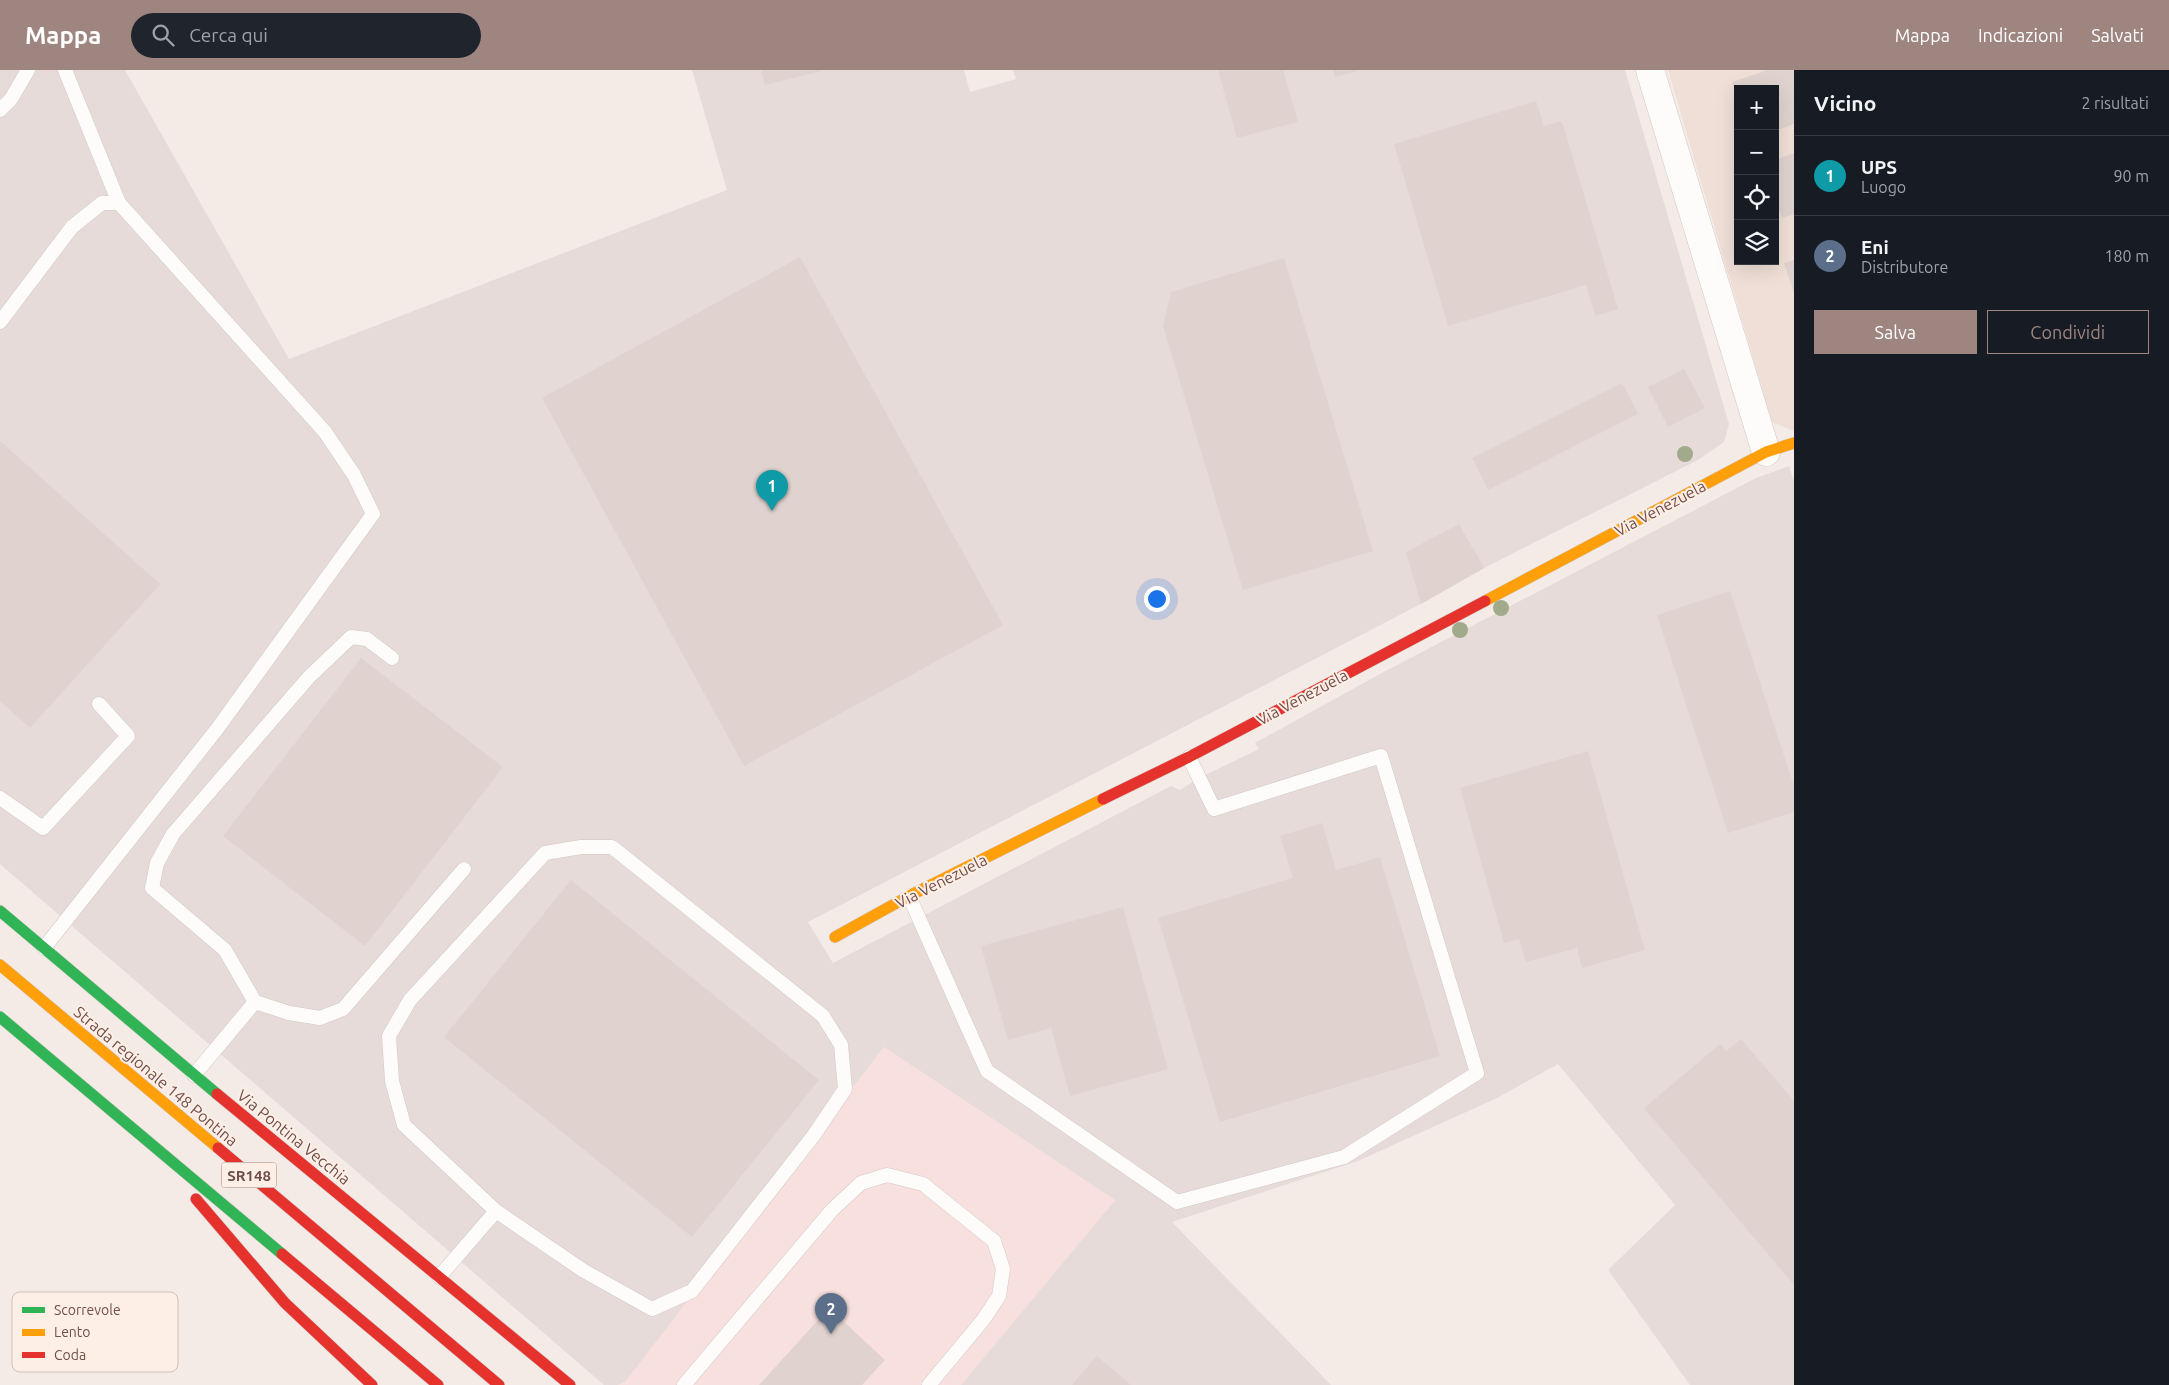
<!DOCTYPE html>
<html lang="it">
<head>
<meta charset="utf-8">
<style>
	:root { --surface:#171b24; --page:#20242c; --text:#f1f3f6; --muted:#9ea1a6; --line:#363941; --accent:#9e8580 }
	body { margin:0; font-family:Ubuntu,sans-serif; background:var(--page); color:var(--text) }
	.controls { position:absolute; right:15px; top:15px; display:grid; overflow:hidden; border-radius:0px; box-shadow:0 5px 20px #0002 }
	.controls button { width:45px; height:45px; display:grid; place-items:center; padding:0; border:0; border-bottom:1px solid var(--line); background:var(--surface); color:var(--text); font:25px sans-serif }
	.you { position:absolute; left:1156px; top:528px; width:18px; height:18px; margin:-12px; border:4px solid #fff; border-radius:50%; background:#1a73e8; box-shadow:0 0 0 8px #1a73e833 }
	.badge { display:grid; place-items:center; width:32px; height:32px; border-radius:50%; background:var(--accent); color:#fff; font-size:16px; font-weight:700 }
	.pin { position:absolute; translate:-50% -41px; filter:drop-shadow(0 1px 2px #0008) }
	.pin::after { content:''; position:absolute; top:26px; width:18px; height:15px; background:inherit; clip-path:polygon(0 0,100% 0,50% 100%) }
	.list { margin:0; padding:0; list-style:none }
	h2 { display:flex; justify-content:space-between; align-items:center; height:65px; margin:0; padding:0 20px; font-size:21px }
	h2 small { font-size:16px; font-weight:400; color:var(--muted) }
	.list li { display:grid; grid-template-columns:32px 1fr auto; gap:15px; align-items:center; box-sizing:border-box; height:80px; padding:0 20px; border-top:1px solid var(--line) }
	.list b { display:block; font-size:19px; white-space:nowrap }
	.list p { margin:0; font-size:16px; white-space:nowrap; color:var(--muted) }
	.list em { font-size:16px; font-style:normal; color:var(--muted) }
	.actions { display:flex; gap:10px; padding:15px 20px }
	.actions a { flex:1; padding:11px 0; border:1px solid var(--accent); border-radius:0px; text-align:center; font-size:18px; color:var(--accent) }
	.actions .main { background:var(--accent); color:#fff }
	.icon { flex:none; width:28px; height:28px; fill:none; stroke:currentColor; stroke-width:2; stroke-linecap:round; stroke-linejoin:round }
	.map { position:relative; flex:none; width:1794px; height:1315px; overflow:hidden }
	header { display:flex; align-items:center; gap:30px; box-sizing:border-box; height:70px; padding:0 25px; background:var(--accent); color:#fff }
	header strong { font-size:24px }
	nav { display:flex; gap:28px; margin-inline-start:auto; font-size:18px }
	.search { width:350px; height:45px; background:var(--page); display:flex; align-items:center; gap:12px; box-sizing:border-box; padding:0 18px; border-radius:28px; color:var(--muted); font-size:19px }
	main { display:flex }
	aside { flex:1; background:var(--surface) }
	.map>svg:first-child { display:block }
</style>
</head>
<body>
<header>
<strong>Mappa</strong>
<div class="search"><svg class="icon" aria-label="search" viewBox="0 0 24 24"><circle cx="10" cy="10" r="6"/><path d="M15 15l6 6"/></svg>Cerca qui</div>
<nav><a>Mappa</a><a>Indicazioni</a><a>Salvati</a></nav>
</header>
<main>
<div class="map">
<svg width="1794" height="1315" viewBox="0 0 1794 1315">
	<rect width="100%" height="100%" fill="#f4ebe7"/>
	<path fill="#efdfd7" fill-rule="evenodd" d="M1668 0H1794V361L1772 352ZM1738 19H1775V191H1738Z"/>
	<polygon fill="#f7e0dd" points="884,977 1115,1130 961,1315 618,1315 625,1312"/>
	<polygon fill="#e6dbd8" points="0,0 125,0 289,289 727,120 692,0 964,0 970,22 1016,9 1013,0 1625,0 1729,354 1724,372 1698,390 1484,498 1421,534 808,852 833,893 1171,716 1180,720 1199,708 1259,679 1255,673 1378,605 1756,408 1789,396 1794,411 1794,1315 1690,1315 1608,1200 1675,1135 1558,994 1497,1028 1358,1091 1172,1152 1331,1315 961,1315 1115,1130 884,977 625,1312 618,1315 604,1315 0,794"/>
	<g fill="#e0d3cf">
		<polygon points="761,0 821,0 821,1 765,15"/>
		<polygon points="1218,0 1283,0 1298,52 1237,68"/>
		<polygon points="1333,0 1357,0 1358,1 1335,7"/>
		<polygon points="1767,0 1794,0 1794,54 1775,61 1775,19 1738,19 1737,27 1732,12"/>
		<polygon points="1536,31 1544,56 1562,51 1618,239 1595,246 1586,215 1448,256 1394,74"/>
		<polygon points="1794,83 1794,144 1782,148 1775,129 1775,90"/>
		<polygon points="800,187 1003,555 744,696 542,328"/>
		<polygon points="1284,188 1373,481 1243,520 1163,256 1171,222"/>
		<polygon points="1794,190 1794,223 1784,193"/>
		<polygon points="1684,299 1705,338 1668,357 1648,317"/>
		<polygon points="1622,313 1638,344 1488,420 1472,388"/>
		<polygon points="0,371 160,514 30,658 0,631"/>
		<polygon points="1459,454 1484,498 1421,534 1406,482"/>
		<polygon points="1730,521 1794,716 1794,742 1728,763 1657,545"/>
		<polygon points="361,588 503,697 365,876 223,766"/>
		<polygon points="1588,681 1645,880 1582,898 1577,878 1526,892 1519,869 1504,873 1460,718"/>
		<polygon points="1322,753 1336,800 1380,787 1440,986 1220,1052 1158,848 1293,808 1280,766"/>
		<polygon points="571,810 819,1010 692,1167 444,967"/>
		<polygon points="1123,837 1168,999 1070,1026 1051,958 1008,970 981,876"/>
		<polygon points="1741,969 1794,1031 1794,1215 1644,1038 1720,974 1726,981"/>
		<polygon points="829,1238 885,1290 862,1315 759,1315"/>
		<polygon points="1097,1286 1131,1315 1072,1315"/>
	</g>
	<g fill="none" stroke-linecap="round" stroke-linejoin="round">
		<defs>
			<g id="lane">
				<polyline points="65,0 119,133"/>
				<polyline points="0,40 11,29 28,0"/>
				<polyline points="0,252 72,157 102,133 119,133 325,362 354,405 373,444 217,659 44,878"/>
				<polyline points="0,728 43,758 128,666 99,634"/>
				<polyline points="909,826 987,1001 1177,1132 1344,1087 1477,1003 1381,686 1214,739 1189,687"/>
				<polyline points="255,932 225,880 152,818 157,793 173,764 309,607 351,567 367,569 392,588"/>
				<polyline points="194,1005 255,932 289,943 320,948 343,939 464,799"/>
				<polyline points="439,1207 496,1141 404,1055 392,1011 389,966 410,930 545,783 581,777 612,777 823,946 841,975 845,1019 814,1065 692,1221 652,1239 584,1201 496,1141"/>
				<polyline points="684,1315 832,1140 861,1113 887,1105 923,1114 994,1171 1003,1199 999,1226 983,1250 929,1315"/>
			</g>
			<polyline id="street" points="1650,0 1766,382"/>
			<g id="fast">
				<polyline points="0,841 217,1024"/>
				<polyline points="0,947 282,1184"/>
			</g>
			<g id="slow">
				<polyline points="1485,531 1766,382 1794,373"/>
				<polyline points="835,867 909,826 1103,729"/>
				<polyline points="0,895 218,1078"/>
			</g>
			<g id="jam">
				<polyline points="1103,729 1189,687 1485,531"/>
				<polyline points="217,1024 570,1315"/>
				<polyline points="218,1078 499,1315"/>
				<polyline points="196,1129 285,1233 372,1315"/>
				<polyline points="282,1184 438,1315"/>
			</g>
		</defs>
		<use href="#lane" stroke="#d2c8c4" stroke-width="15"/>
		<use href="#street" stroke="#d2c8c4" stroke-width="29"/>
		<use href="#fast" stroke="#d3c7c4" stroke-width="12"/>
		<use href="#slow" stroke="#d3c7c4" stroke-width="12"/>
		<use href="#jam" stroke="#d3c7c4" stroke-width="12"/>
		<use href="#lane" stroke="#fdfcfb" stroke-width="14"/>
		<use href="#street" stroke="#fdfcfb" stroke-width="28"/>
		<use href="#fast" stroke="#30b455" stroke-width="11"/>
		<use href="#slow" stroke="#ff9f0a" stroke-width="11"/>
		<use href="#jam" stroke="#e5322d" stroke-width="11"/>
	</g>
	<g fill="#a2aa8c">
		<circle cx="1685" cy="384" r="8"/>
		<circle cx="1501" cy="538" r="8"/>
		<circle cx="1460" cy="560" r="8"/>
	</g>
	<g text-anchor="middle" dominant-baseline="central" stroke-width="4" stroke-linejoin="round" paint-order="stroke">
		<rect fill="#feefe6" stroke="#9b7e78" stroke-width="1" x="221.5" y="1092.5" width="55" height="25" rx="4"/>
		<g font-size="15" font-weight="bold" fill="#704e49">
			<text x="249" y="1105">SR148</text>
		</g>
		<g font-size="16" fill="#704e49" stroke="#feefe6">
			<text transform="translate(1660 438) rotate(-28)">Via Venezuela</text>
			<text transform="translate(1302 627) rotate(-28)">Via Venezuela</text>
			<text transform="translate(941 811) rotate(-27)">Via Venezuela</text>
			<text transform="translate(156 1006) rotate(40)">Strada regionale 148 Pontina</text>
			<text transform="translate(294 1067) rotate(39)">Via Pontina Vecchia</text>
		</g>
	</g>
	<rect x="12" y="1222" width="166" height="80" rx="8" fill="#feefe6" stroke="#d3bfb7" stroke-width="1"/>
	<rect x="22" y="1237" width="23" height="6" fill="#30b455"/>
	<rect x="22" y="1259" width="23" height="7" fill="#ff9f0a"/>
	<rect x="22" y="1282" width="23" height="6" fill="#e5322d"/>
	<g font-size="14" fill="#704e49">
		<text x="54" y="1245">Scorrevole</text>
		<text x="54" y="1267">Lento</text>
		<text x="54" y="1290">Coda</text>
	</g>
</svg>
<div class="controls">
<button>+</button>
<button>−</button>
<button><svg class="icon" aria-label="locate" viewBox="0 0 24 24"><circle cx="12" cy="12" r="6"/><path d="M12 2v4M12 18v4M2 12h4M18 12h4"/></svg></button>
<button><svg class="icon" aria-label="layers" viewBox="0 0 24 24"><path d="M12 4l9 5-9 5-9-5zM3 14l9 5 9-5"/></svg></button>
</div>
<div class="you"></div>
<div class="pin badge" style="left:772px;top:441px;background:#0f9aa8">1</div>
<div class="pin badge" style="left:831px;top:1264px;background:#5c6f8a">2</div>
</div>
<aside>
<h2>Vicino<small>2 risultati</small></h2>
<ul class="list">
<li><span class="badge" style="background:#0f9aa8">1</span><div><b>UPS</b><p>Luogo</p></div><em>90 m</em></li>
<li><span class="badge" style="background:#5c6f8a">2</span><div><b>Eni</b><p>Distributore</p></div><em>180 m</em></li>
</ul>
<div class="actions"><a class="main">Salva</a><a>Condividi</a></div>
</aside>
</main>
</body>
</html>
